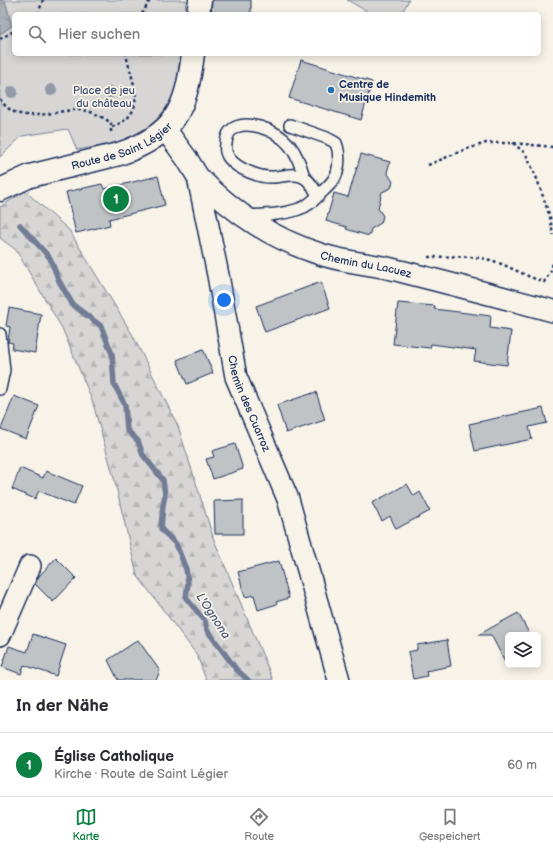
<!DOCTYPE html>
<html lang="de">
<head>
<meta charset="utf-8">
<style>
	:root { --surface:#fff; --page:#f2f2f3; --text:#2b2b33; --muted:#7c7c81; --line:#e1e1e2; --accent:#0b8043 }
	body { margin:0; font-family:"Balsamiq Sans",sans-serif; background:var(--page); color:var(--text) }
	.controls { position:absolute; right:12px; bottom:12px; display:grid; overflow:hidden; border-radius:6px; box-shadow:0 2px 10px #0003 }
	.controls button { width:36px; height:36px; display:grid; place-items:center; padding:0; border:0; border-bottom:1px solid var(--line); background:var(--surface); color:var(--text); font:20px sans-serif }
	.you { position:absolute; left:224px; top:300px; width:14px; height:14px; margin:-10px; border:3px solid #fff; border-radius:50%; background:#1a73e8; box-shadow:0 0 0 6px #1a73e833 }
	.badge { display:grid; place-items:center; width:26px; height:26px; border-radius:50%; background:var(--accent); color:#fff; font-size:13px; font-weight:700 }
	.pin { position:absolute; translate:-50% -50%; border:2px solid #fff; box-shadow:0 1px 4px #0006 }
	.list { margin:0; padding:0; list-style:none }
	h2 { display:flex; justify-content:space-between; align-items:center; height:52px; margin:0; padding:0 16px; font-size:17px }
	h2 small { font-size:13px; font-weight:400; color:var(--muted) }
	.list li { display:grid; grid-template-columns:26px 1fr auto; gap:12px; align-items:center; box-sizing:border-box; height:64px; padding:0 16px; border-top:1px solid var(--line) }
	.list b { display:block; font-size:15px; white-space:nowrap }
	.list p { margin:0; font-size:13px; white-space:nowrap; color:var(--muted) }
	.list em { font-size:13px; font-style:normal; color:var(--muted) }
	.icon { flex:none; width:22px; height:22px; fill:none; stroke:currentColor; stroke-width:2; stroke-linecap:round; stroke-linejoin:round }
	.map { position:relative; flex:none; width:553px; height:680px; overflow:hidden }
	.search { position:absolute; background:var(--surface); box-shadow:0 2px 10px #0003; left:12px; right:12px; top:12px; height:44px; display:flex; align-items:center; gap:10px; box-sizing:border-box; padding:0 14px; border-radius:6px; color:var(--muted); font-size:15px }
	.sheet { height:116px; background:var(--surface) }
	nav { display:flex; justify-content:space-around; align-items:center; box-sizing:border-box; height:56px; border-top:1px solid var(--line); background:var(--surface); font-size:11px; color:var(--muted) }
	nav a { display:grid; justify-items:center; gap:2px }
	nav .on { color:var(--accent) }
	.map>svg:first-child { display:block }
</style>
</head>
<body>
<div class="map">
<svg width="553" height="680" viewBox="0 0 553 680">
	<defs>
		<pattern id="forest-firs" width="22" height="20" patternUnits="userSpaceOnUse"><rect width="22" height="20" fill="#d7d6d4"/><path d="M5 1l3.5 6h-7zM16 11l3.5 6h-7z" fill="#b8b8b8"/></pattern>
		<pattern id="water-ripples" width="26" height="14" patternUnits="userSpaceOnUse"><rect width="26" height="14" fill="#acb0b9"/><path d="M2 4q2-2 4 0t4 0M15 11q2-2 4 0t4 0" fill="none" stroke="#8b909a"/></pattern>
	</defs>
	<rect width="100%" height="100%" fill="#f7f3e8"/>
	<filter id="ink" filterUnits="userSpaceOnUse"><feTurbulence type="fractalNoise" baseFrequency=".025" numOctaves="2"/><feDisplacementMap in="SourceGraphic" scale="8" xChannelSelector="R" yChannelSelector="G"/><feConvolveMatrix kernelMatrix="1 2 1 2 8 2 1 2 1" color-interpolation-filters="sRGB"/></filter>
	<g filter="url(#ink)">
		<polygon fill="url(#forest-firs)" stroke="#798299" points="25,191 69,230 132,334 178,426 214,540 273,680 206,680 197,655 137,575 114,478 92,400 62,328 16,250 0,238 0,207"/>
		<g fill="#d7d6d4" stroke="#798299">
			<path d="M0 0H186L185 14H14V54H180C178 68 178 84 172 97 163 117 143 134 122 141 108 146 92 147 77 150L68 129 22 136 0 157Z"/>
			<polygon points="347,0 409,0 401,14 372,14"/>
		</g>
		<polygon fill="url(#water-ripples)" stroke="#727c95" points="0,0 5,0 12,26 0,34"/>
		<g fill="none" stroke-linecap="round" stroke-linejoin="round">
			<polyline stroke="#727c95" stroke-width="5.5" points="20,225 50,258 59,281 73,305 101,326 112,354 114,384 125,405 127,430 138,441 143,455 163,480 165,495 163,505 161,529 176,544 186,569 188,583 186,598 205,621 207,630 236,669 248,680"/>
		</g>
		<g fill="#c0c3c5" stroke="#1b2f5e">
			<polygon points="212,0 251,0 251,14 211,14"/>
			<polygon points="301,60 372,82 361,120 289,98"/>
			<polygon points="361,154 390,162 387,172 393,182 391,188 382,192 378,208 383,216 381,223 371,229 369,236 346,229 347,227 326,221 334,193 348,197"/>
			<polygon points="158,176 165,205 109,219 110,225 76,233 66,192 102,184 104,189"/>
			<polygon points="321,282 330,308 265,332 256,306"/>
			<polygon points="398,303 435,306 434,309 491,316 490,328 511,331 507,365 474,361 476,350 431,344 430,348 393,344"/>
			<polygon points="9,308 41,314 35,353 12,349 13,343 8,342 10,327 6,326"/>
			<polygon points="203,349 213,373 187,384 177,360"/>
			<polygon points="316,392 325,420 286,433 277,405"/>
			<polygon points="14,396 39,406 26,439 1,429"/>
			<polygon points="543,408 547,423 529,427 532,439 475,451 469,424"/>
			<polygon points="235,444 243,469 213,479 206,459 214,457 212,451"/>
			<polygon points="20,468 43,478 46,471 82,486 74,505 39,491 35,499 12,489"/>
			<polygon points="407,484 414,496 420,492 430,511 396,529 390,516 382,521 372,503"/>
			<polygon points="243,500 243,534 215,534 214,501"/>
			<polygon points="56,558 76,578 53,602 35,584 39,576"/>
			<polygon points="279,561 289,598 276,602 277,604 258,610 254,595 245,597 238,572"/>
			<polygon points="518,613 530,635 508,635 508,667 491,635 478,635"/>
			<polygon points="33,634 66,645 56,676 24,665 21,674 2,667 9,646 27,652"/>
			<polygon points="138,640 160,671 156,680 118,680 108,660"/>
			<polygon points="447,640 451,666 426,671 427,676 413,679 408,652 417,650 417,645"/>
		</g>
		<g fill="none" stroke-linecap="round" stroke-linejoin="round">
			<defs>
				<g id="lane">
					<path d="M304 177C297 151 287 135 260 127 244 123 227 124 226 144 225 149 226 154 229 158 237 169 260 178 273 177 283 177 293 172 303 177 310 180 314 189 318 195"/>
					<path d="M246 216C264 215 282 215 299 209 307 207 313 201 319 195 324 190 330 185 334 179 340 170 340 153 336 143L327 138 290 125"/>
					<polyline points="0,334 4,370 0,389"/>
				</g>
				<g id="street">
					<path id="s1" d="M165 129 187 159 198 177 218 275 236 377 288 499 339 680"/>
					<path id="s2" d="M198 177C235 214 272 239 323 255 348 263 375 264 400 271 451 284 502 297 553 311"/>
					<polyline points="0,635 30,566"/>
				</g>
				<g id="secondary">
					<polyline points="198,14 200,0"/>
					<path id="s3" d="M0 190 30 176 119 154C175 135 186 110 193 54"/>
				</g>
			</defs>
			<use href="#lane" stroke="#1b2f5e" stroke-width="14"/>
			<use href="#street" stroke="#1b2f5e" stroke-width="24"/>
			<use href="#secondary" stroke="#1b2f5e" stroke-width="25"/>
			<g stroke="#1b2f5e" stroke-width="2.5" stroke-dasharray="3 3" stroke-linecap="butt">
				<polyline points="38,14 43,0"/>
				<polyline points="142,14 150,0"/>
				<polyline points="0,39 14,31"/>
				<path d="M0 99C18 128 54 109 80 110 90 110 103 117 111 123V135"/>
				<path d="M112 127C150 112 132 84 126 54"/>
				<polyline points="513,143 526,154 537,179 550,217 553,235"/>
				<polyline points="428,165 464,150 486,143 513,143 553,147"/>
				<path d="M428 257C451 257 477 254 499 263 514 269 528 277 544 282L551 271 553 262"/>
			</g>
			<use href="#lane" stroke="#f7f3e8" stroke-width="11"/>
			<use href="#street" stroke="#f7f3e8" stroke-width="21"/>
			<use href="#secondary" stroke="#f7f3e8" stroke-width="22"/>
		</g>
		<g fill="#9399a9">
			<circle cx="51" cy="90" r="6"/>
			<circle cx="12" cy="92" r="6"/>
			<circle cx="110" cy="92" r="6"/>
		</g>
	</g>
	<circle fill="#1f6fb2" stroke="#f7f3e8" stroke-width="1.5" cx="331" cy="90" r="4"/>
	<g text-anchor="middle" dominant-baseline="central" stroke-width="3.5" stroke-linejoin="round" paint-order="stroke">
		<g font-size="11" font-weight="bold" fill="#1b2f5e" stroke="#f7f3e8" text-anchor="start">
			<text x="339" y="84">Centre de<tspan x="339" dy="13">Musique Hindemith</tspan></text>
		</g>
		<g font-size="11" fill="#415076" stroke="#f7f3e8">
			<text x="104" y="90">Place de jeu<tspan x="104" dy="13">du château</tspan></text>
		</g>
		<g font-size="11" fill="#1b2f5e" stroke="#f7f3e8">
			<text stroke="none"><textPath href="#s3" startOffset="130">Route de Saint Légier</textPath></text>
			<text stroke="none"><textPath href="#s2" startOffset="193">Chemin du Lacuez</textPath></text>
			<text stroke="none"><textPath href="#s1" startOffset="291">Chemin des Cuarroz</textPath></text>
		</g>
		<g font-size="12" font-style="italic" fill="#465679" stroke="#f7f3e8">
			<text transform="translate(213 616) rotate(57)">L'Ognona</text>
		</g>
	</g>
</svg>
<div class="controls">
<button><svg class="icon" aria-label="layers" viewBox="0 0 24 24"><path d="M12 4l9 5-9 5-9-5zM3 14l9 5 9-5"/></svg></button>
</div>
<div class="you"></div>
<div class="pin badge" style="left:116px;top:199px">1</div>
<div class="search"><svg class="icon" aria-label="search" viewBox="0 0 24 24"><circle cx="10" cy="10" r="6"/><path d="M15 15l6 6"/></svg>Hier suchen</div>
</div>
<section class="sheet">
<h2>In der Nähe<small></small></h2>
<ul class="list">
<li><span class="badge">1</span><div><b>Église Catholique</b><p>Kirche · Route de Saint Légier</p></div><em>60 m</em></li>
</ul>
</section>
<nav>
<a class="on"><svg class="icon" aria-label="map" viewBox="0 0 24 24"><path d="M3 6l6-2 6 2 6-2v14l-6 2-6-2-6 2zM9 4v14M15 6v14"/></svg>Karte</a>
<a><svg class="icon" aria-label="directions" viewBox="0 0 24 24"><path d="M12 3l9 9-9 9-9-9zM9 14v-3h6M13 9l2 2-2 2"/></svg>Route</a>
<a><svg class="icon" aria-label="saved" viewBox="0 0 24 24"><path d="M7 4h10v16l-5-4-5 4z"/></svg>Gespeichert</a>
</nav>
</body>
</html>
